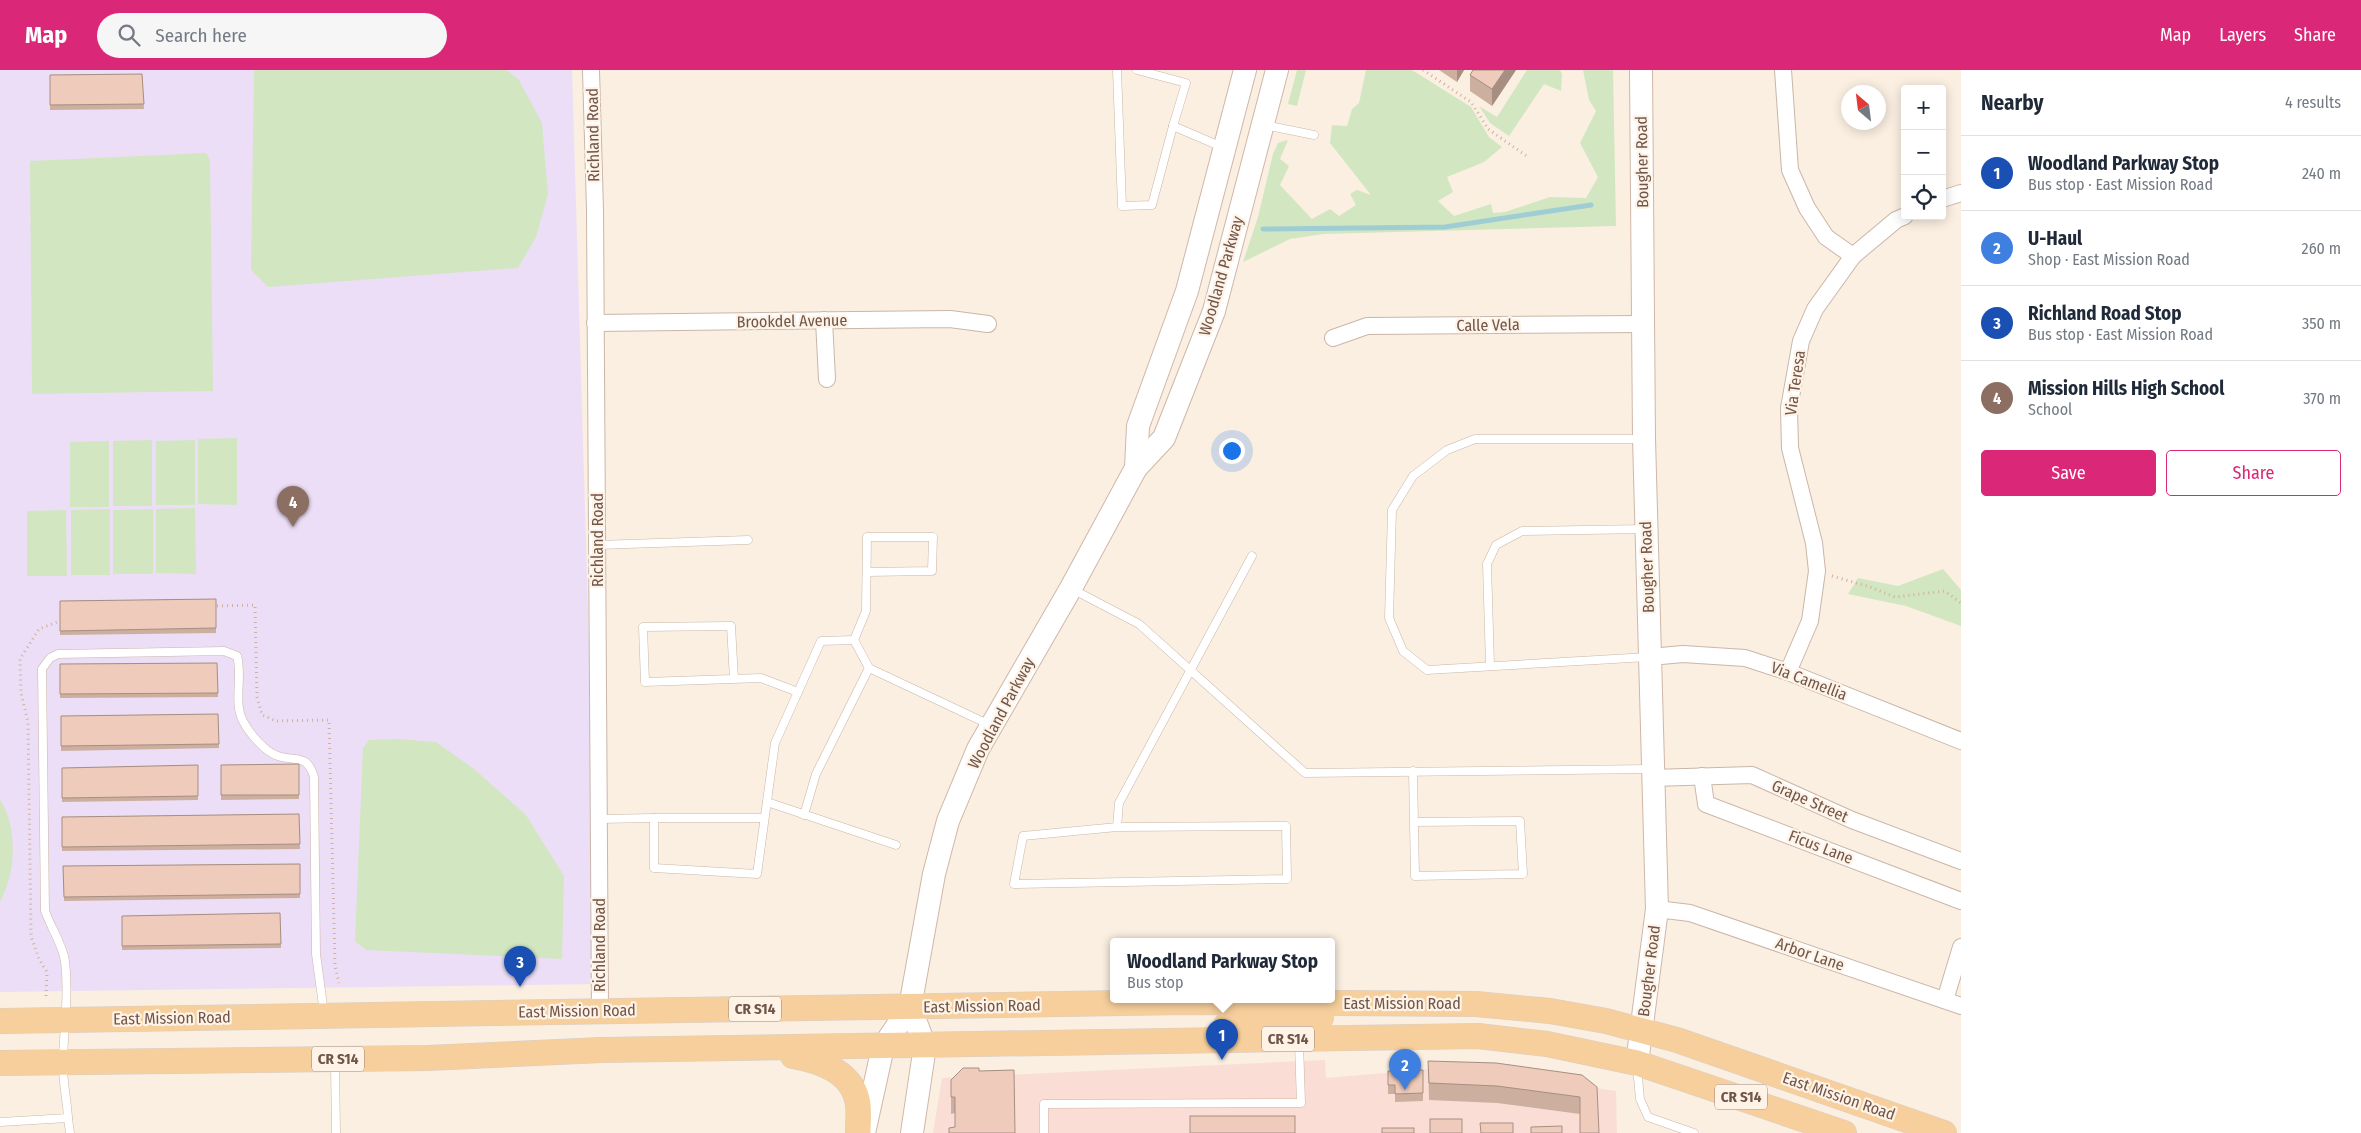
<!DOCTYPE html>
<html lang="en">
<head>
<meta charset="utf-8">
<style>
	:root { --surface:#fff; --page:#f6f6f7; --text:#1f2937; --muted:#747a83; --line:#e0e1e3; --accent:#db2777 }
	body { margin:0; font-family:"Fira Sans Condensed",sans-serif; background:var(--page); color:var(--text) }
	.controls { position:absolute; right:15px; top:15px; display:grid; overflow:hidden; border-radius:5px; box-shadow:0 2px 12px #0003 }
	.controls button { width:45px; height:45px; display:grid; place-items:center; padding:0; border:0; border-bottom:1px solid var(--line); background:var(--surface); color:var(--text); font:25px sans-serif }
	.compass { position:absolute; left:1841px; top:15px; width:45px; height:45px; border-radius:50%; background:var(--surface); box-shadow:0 2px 12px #0003; rotate:332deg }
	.you { position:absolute; left:1231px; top:380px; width:18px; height:18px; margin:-12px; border:4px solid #fff; border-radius:50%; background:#1a73e8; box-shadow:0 0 0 8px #1a73e833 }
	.badge { display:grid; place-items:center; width:32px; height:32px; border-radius:50%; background:var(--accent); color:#fff; font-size:16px; font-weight:700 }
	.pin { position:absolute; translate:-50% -41px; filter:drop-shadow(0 1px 2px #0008) }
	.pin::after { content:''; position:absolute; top:26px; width:18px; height:15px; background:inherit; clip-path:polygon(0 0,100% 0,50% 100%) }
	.popup { position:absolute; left:1110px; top:868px; width:225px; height:65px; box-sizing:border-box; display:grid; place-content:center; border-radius:5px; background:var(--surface); filter:drop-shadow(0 1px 4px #0005); font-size:16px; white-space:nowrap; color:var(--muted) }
	.popup b { font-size:19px; color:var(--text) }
	.popup::after { content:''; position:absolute; left:50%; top:100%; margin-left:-10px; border:10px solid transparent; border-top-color:var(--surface) }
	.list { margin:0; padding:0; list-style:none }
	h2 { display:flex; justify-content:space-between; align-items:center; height:65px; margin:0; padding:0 20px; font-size:21px }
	h2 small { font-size:16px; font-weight:400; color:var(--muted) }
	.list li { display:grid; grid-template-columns:32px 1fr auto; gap:15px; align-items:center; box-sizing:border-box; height:75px; padding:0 20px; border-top:1px solid var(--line) }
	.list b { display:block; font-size:19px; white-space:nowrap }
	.list p { margin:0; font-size:16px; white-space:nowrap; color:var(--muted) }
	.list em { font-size:16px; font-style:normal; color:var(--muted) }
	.actions { display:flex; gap:10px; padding:15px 20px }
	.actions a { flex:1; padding:11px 0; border:1px solid var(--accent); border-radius:5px; text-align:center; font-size:18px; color:var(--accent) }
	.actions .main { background:var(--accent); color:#fff }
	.icon { flex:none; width:28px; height:28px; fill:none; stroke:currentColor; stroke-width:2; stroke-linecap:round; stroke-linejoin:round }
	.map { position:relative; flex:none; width:1961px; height:1063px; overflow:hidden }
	header { display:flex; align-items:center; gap:30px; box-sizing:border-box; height:70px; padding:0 25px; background:var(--accent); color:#fff }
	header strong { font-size:24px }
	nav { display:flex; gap:28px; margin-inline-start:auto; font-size:18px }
	.search { width:350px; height:45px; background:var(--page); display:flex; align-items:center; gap:12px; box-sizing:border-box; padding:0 18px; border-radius:28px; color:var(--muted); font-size:19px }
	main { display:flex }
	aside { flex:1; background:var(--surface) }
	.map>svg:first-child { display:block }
</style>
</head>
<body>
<header>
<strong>Map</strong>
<div class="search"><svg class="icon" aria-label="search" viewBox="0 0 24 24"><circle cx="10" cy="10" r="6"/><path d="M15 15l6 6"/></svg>Search here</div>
<nav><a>Map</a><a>Layers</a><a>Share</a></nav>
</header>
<main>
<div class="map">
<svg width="1961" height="1063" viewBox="0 0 1961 1063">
	<rect width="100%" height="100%" fill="#faefe1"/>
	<polygon fill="#faded5" points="1325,990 1326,1008 1455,997 1616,1021 1617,1063 933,1063 942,1008"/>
	<polygon fill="#ecdef6" points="0,0 572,0 599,914 0,922"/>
	<g fill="#d2e7c1">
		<polygon points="254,0 507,0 519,10 542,53 548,124 536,167 518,198 268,217 251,200"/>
		<polygon points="1297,0 1306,0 1297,36 1288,34"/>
		<polygon points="1366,0 1412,0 1471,37 1489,67 1502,77 1484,92 1447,107 1453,122 1438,131 1454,146 1491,134 1493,143 1505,142 1550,127 1586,128 1598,107 1580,73 1596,41 1589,30 1583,0 1613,0 1616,156 1323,164 1290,169 1243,192 1258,147 1273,84 1278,73 1288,70 1280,89 1289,96 1280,115 1312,149 1330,139 1339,146 1356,135 1350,124 1357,120 1371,125 1330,73 1332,55 1347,56 1352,39 1359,33"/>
		<polygon points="1527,0 1560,0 1562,4 1561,21 1544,14 1509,66 1490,53 1479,36 1497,47"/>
		<polygon points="206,83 210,90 213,321 32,324 30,91"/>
		<polygon points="237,368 237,435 198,434 198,369"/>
		<polygon points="152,370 152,436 113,436 113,371"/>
		<polygon points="195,370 195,435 156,435 156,371"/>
		<polygon points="109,371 109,437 70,437 70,372"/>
		<polygon points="195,438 196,504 156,503 156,439"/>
		<polygon points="110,439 110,505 71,505 71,440"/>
		<polygon points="153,439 153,504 113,504 113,440"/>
		<polygon points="66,440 67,506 27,506 27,441"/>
		<polygon points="1943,499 1961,520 1961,556 1906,536 1848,524 1858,508 1898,516"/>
		<polygon points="396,669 436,672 474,699 526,745 564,806 562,889 366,880 355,871 363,678 369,670"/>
		<path d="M0 730C18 755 16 805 0 831Z"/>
	</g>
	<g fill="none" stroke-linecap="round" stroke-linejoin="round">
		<polyline stroke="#9eced3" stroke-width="5" points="1263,159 1445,157 1591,135"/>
		<defs>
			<g id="lane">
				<polyline points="1117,0 1122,136 1152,135 1173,56"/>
				<polyline points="1137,0 1186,13 1173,56 1222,77"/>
				<polyline points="1264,55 1314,65"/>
				<polyline points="1643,369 1475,369 1447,380 1413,406 1392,440 1389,548 1403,581 1427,600 1648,587"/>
				<polyline points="597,475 748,470"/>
				<polyline points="867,502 932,501 933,467 867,467 866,541 854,570 869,598 990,655"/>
				<polyline points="1072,519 1139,554 1305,703 1650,699"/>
				<polyline points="1490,595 1487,494 1496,475 1522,461 1646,459"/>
				<polyline points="734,609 731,556 643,557 645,612 761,608 798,622"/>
				<polyline points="1413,701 1415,806 1523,804 1520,751 1414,752"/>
				<polyline points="767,732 896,775"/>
				<polyline points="804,745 816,704 869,598"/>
				<polyline points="764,748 654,748 654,798 757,804 775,673 821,571 854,570"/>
				<polyline points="599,749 654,748"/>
				<polyline points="1117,757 1286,756 1287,809 1014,814 1023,766 1117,757 1119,733 1252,486"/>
				<polyline points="335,993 336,1063"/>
				<polyline points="1637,997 1640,1029 1648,1047 1694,1063"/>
				<polyline points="68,1048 70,1063"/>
				<path d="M0 1052 68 1048C67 1029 62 1009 63 990 64 957 69 924 65 891 62 873 51 858 45 841L42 599 50 588 58 584 224 581 237 586C243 606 233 633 243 651 249 663 265 682 278 686 296 692 307 683 314 707L316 884 324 943"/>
				<polyline points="1044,1063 1044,1034 1301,1033 1299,973"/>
			</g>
			<g id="street">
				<polyline points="591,0 595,140 600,941"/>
				<polyline points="1783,0 1790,100 1807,138 1826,167 1853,186"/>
				<polyline points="1942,129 1961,123"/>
				<polyline points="824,250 827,309"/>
				<polyline points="595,253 950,249 988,254"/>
				<polyline points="1333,268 1367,256 1644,254"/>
				<polyline points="1650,587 1683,584 1745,588 1788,602 1961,671"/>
				<polyline points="1788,602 1810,551 1817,501 1814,473 1790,378 1789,338 1801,271 1815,239 1853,186 1896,150 1905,146"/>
				<polyline points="1702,706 1706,734 1961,831"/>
				<polyline points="1652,708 1752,705 1852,750 1961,791"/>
				<polyline points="1657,839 1690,843 1961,936"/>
				<polyline points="1945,930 1961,877"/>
			</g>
			<g id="secondary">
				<polyline points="1136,398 1138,356 1187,221 1245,0"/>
				<polyline points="910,937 925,976 912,1063"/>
				<polyline points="1637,993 1657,839 1644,369 1641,0"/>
				<polyline points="864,1063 883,977 910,937 934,804 948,751 978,679 1071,518 1136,398 1164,368 1214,241 1277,0"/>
			</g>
			<g id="primary">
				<polyline points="0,951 1184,932 1476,934 1550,941 1606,951 1677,970 1944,1063"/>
				<polyline points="1226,955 1321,948"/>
				<path d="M793 986C821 991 854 1002 858 1035 859 1044 858 1054 858 1063"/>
				<polyline points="0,993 428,988 602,980 1478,966 1547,974 1637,993 1844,1063"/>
			</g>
		</defs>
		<use href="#lane" stroke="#cab6a9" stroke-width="9"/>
		<use href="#street" stroke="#cab6a9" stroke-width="18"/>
		<use href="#secondary" stroke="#cfb7a9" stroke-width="24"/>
		<use href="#primary" stroke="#d7cfcc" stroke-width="26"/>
		<g stroke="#d2af9e" stroke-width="3" stroke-dasharray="1 4" stroke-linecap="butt">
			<polyline points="1423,0 1471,32 1488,59 1528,87"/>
			<polyline points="1832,506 1870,517 1895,527 1945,521 1961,533"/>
			<polyline points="212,536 255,535 257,627 262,645 276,651 329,650 335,896 339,913"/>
			<polyline points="46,926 47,902 39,889 31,866 28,652 21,623 20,589 39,559 62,550"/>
		</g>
		<use href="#lane" stroke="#fff" stroke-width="8"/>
		<use href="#street" stroke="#fff" stroke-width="16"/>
		<use href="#secondary" stroke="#fff" stroke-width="22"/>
		<use href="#primary" stroke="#f6cf9c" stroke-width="25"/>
	</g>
	<g fill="#cdafa0">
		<polygon points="1439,0 1464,0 1457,12"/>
		<polygon points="1473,0 1516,0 1492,36 1470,21 1470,5"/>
		<polygon points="142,4 144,39 50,40 50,5"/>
		<polygon points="216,529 216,563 60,565 60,531"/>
		<polygon points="217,593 218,627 60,628 60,594"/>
		<polygon points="218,644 219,678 61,681 61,646"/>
		<polygon points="299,694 299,729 221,730 221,695"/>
		<polygon points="198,695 198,730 62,732 62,698"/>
		<polygon points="299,744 300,779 62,781 62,747"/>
		<polygon points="300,794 300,828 64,831 63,796"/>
		<polygon points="280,843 281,878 122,880 122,846"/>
		<polygon points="1428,991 1582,1005 1580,1044 1497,1033 1429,1030"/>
		<polygon points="963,998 955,1057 955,1043 951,1044 951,1010"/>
		<polygon points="1423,1000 1423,1031 1395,1032 1395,1024 1388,1024 1388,1001"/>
	</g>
	<g fill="#a78e82">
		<polygon points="1457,0 1464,0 1457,12"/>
		<polygon points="1505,0 1516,0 1492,36 1492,19"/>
	</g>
	<g fill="#eecbba" stroke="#a78e82">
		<polygon points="1473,0 1505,0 1492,19 1470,5"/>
		<polygon points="142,4 144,34 50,35 50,5"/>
		<polygon points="216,529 216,558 60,561 60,531"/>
		<polygon points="217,593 218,623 60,624 60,594"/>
		<polygon points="218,644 219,674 61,676 61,646"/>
		<polygon points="299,694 299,725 221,725 221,695"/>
		<polygon points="198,695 198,726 62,728 62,698"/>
		<polygon points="299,744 300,774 62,777 62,747"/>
		<polygon points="300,794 300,824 64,827 63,796"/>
		<polygon points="280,843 281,874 122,876 122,846"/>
		<polygon points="1428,991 1496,993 1582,1005 1597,1017 1599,1063 1580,1063 1580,1027 1497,1016 1429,1013"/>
		<polygon points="963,998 979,998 979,1001 1014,1000 1015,1063 949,1063 949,1058 955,1057 955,1027 951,1027 951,1010"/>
		<polygon points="1423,1000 1423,1023 1395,1024 1395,1015 1388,1015 1388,1001"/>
		<rect x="1190" y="1046" width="105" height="17"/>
		<rect x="1430" y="1049" width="32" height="14"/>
		<polygon points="1480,1053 1513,1053 1513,1063 1481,1063"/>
		<polygon points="1562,1056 1562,1063 1531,1063 1531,1057"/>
		<rect x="1382" y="1058" width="32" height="5"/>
	</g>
	<g text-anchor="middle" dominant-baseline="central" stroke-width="4.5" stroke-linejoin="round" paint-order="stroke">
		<g fill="#fef3e6" stroke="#9b8479" stroke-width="1">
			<rect x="729" y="926.5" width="52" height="25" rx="4"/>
			<rect x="1262" y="956.5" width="52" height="25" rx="4"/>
			<rect x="312" y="976.5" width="52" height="25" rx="4"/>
			<rect x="1715" y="1014.5" width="52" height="25" rx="4"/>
		</g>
		<g font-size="15" font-weight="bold" fill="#70554a">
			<text x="755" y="939">CR S14</text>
			<text x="1288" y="969">CR S14</text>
			<text x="338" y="989">CR S14</text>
			<text x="1741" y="1027">CR S14</text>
		</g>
		<g font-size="16" fill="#70554a" stroke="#fef3e6">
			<text transform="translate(593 65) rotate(-91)">Richland Road</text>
			<text transform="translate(1642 92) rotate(-91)">Bougher Road</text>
			<text transform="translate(1221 206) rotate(-74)">Woodland Parkway</text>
			<text transform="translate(792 251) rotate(-1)">Brookdel Avenue</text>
			<text transform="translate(1488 255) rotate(-1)">Calle Vela</text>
			<text transform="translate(1795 313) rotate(-82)">Via Teresa</text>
			<text transform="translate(597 470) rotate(-90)">Richland Road</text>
			<text transform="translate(1647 497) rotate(-92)">Bougher Road</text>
			<text transform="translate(1809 611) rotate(21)">Via Camellia</text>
			<text transform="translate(1001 643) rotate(-62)">Woodland Parkway</text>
			<text transform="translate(1810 731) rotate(24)">Grape Street</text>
			<text transform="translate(1821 777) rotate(21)">Ficus Lane</text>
			<text transform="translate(599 875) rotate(-90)">Richland Road</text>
			<text transform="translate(1810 884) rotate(19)">Arbor Lane</text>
			<text transform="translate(1649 901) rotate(-83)">Bougher Road</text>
			<text x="1402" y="933">East Mission Road</text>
			<text transform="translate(982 936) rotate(-1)">East Mission Road</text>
			<text transform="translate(577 941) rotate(-1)">East Mission Road</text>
			<text transform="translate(172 948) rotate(-1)">East Mission Road</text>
			<text transform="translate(1839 1026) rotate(19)">East Mission Road</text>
		</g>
	</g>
</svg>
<div class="controls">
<button>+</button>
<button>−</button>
<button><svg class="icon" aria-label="locate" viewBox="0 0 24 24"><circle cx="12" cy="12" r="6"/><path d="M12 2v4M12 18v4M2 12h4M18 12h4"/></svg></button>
</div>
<svg class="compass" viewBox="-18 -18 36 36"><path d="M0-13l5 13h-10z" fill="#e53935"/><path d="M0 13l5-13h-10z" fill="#747a83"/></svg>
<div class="you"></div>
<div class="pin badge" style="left:1222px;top:990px;background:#1a4fb4">1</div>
<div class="popup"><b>Woodland Parkway Stop</b>Bus stop</div>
<div class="pin badge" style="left:1405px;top:1020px;background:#3f7fe0">2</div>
<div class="pin badge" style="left:520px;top:917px;background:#1a4fb4">3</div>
<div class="pin badge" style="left:293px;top:457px;background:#8d6e63">4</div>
</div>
<aside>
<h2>Nearby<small>4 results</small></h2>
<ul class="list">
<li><span class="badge" style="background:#1a4fb4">1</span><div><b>Woodland Parkway Stop</b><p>Bus stop · East Mission Road</p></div><em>240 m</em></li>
<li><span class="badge" style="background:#3f7fe0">2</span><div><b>U-Haul</b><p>Shop · East Mission Road</p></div><em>260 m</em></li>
<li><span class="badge" style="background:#1a4fb4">3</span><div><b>Richland Road Stop</b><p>Bus stop · East Mission Road</p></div><em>350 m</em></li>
<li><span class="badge" style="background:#8d6e63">4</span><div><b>Mission Hills High School</b><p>School</p></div><em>370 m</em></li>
</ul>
<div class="actions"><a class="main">Save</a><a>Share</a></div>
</aside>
</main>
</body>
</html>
